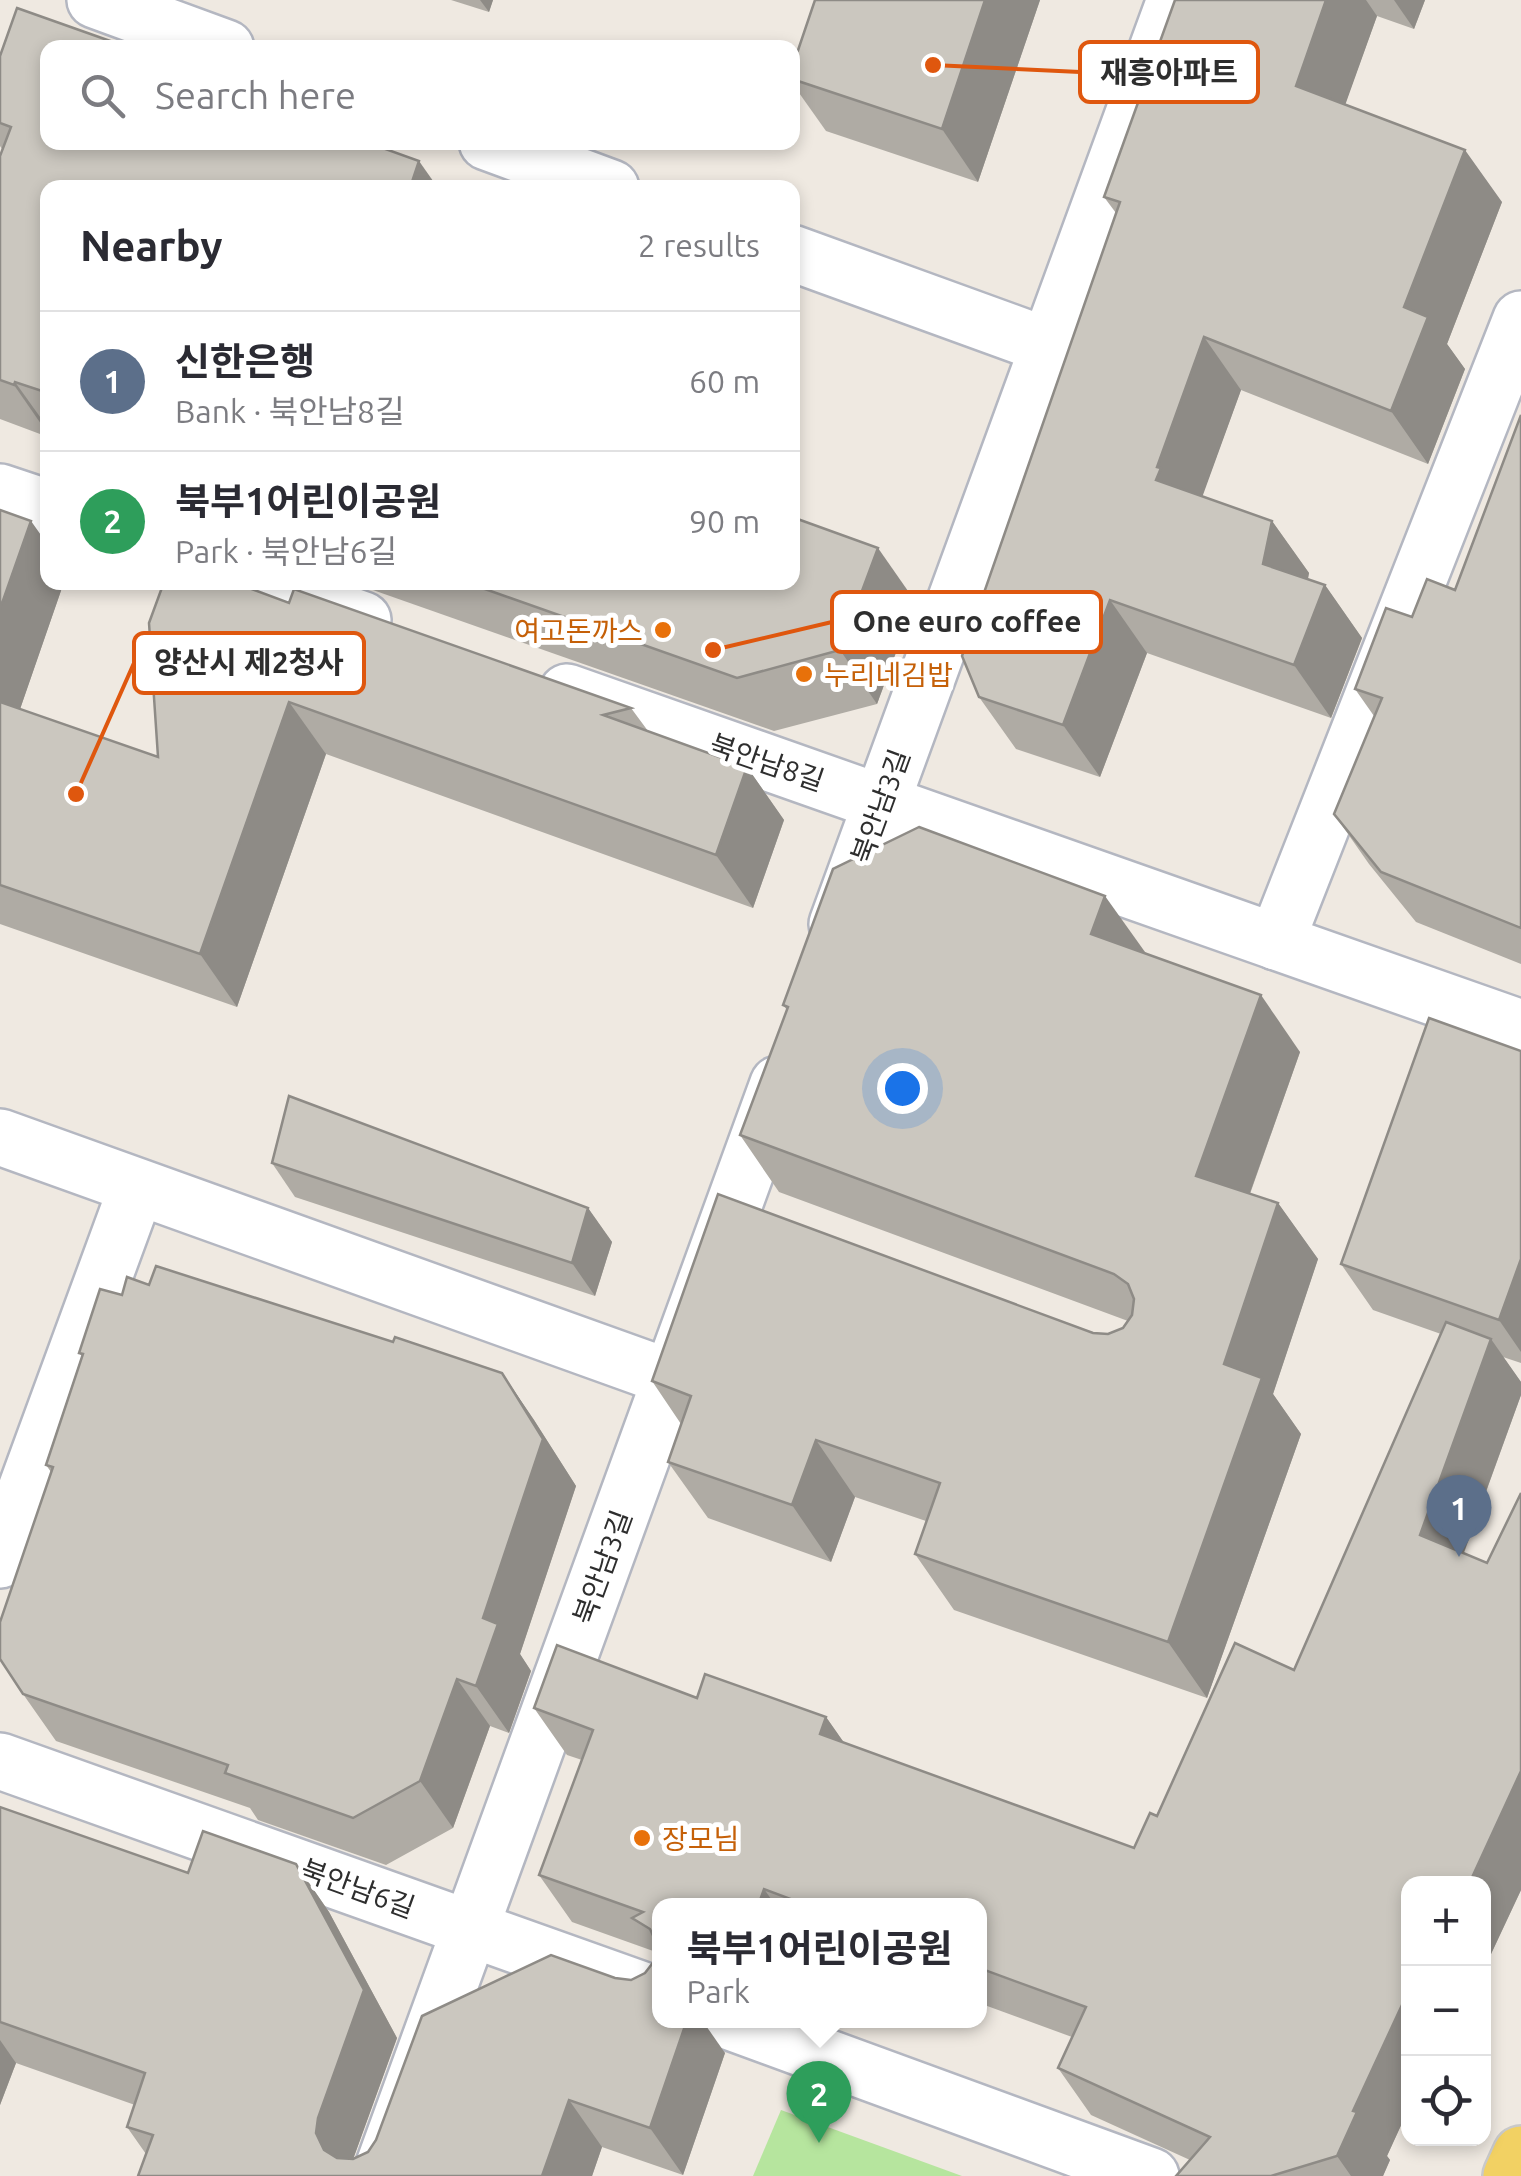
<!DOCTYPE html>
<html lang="en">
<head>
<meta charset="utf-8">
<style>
	:root { --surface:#fff; --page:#f7f7f7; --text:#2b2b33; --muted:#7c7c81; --line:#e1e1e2; --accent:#1a73e8 }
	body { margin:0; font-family:Ubuntu,"Noto Sans KR",sans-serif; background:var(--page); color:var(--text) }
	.controls { position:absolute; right:30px; bottom:30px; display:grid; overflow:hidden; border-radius:20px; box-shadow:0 5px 15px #0003 }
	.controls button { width:90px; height:90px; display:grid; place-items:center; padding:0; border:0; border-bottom:2px solid var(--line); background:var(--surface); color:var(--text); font:50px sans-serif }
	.you { position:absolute; left:902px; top:1088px; width:35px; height:35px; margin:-25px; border:8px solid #fff; border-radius:50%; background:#1a73e8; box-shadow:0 0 0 15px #1a73e833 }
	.badge { display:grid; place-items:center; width:65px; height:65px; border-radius:50%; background:var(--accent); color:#fff; font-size:32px; font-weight:700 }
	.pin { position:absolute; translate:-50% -82px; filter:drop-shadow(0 2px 5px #0008) }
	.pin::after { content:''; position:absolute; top:52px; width:35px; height:30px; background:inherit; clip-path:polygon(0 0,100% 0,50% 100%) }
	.popup { position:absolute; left:652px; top:1898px; width:335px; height:130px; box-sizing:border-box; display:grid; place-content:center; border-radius:20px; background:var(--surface); filter:drop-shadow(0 2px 8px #0005); font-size:32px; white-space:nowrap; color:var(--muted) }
	.popup b { font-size:38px; color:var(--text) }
	.popup::after { content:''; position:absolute; left:50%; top:100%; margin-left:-20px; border:20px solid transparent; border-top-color:var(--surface) }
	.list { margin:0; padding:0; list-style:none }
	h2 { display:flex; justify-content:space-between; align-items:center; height:130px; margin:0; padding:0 40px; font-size:42px }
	h2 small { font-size:32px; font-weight:400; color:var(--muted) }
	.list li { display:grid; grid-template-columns:65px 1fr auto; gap:30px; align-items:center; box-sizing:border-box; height:140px; padding:0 40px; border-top:2px solid var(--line) }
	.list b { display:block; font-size:38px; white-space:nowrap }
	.list p { margin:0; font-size:32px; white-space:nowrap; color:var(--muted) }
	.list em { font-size:32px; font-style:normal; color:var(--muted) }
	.icon { flex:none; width:55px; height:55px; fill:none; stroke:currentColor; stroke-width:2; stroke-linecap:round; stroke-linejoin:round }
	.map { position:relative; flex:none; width:1521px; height:2176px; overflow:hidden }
	.search { position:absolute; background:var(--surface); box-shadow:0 5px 15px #0003; left:40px; top:40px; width:760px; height:110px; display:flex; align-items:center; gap:25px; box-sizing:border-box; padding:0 35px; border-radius:20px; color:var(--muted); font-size:38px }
	.panel { position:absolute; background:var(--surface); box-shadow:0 5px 15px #0003; left:40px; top:180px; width:760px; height:410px; border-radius:20px }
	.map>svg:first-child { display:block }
</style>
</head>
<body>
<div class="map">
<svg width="1521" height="2176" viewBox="0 0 1521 2176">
	<rect width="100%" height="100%" fill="#efe9e1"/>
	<polygon fill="#b6e59e" points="781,2110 962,2176 753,2176"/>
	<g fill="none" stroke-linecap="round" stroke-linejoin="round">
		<defs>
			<g id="minor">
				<polyline points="95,0 226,48"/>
				<polyline points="487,142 611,188"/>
				<polyline points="792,253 1048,346"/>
				<polyline points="0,492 48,508"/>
				<polyline points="257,582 363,620"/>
				<polyline points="567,692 1521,1028"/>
				<polyline points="837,924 1175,0"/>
				<polyline points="1276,942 1521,319"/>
				<polyline points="0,1137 671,1378"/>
				<polyline points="0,1560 137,1187"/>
				<polyline points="0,1761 659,1996"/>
				<polyline points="725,2020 1151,2176"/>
				<polyline points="380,2176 778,1084"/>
			</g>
			<polyline id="major" points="1511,2176 1521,2154"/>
		</defs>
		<use href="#minor" stroke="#b4b7c1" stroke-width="60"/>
		<use href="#major" stroke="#c9c9c9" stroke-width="60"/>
		<use href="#minor" stroke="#fff" stroke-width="55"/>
		<use href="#major" stroke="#f2d163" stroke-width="55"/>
	</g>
	<g fill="#afaba4">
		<polygon points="451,0 493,0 489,12"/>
		<polygon points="815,0 1040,0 978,182 826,131 792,83 792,68"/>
		<polygon points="1175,0 1425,0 1414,29 1377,16 1345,104 1502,202 1447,344 1465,369 1428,464 1241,390 1202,496 1272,521 1309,573 1308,579 1325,585 1362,638 1331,718 1147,653 1100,777 1016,749 979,697 1116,213 1104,197"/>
		<polygon points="0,56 48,188 48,437 0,419 0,156 2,149 0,146"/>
		<polygon points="1521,415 1521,964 1416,922 1369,864 1334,814 1374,716 1355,689 1412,617 1455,590"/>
		<polygon points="0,510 48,582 64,582 20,709 158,757 289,603 631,708 648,731 747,767 784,820 753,908 326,754 237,1007 0,924"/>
		<polygon points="792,582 915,601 877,704 774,731 353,583"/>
		<polygon points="1145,952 1300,1052 1250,1194 1278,1203 1318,1259 1273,1394 1301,1434 1207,1698 954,1610 915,1554 926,1521 855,1497 831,1562 708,1518 668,1462 681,1424 652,1381 1093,1333 1108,1334 1123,1328 1128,1321 779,1192 740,1135 787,1010 783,1005"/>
		<polygon points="1521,1051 1521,1363 1503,1357 1521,1382 1521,1395 1464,1553 1487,1563 1521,1493 1521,1890 1491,1954 1484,1951 1484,1884 1408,1884 1408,2110 1387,2156 1390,2160 1383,2176 1176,2176 1190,2160 1091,2115 1058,2068 1072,2037 979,2003 979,1906 659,1906 659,2020 725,2053 683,2175 602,2147 592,2176 146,2154 127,2127 135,2105 16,2063 0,2105 0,1807 188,1873 296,1864 329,1912 397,2038 353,2159 368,2152 615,1978 631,1980 645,1973 655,1960 656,1952 572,1922 539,1875 582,1760 567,1755 534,1708 697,1698 826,1717 844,1743 1134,1848 1157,1816 1294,1670 1441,1334 1373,1310 1341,1264"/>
		<polygon points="272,1163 588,1208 612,1242 595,1296 295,1197"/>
		<polygon points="149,1285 393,1342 502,1373 534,1420 576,1486 520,1654 531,1671 509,1733 490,1726 453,1828 386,1865 258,1820 250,1808 56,1741 23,1694 51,1472 46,1465 82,1356 79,1353 122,1295"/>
	</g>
	<g fill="#8e8b86">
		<polygon points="480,0 493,0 489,12"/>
		<polygon points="985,0 1040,0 978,182 942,129"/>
		<polygon points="1326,0 1366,0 1377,16 1333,139 1296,86"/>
		<polygon points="1394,0 1425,0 1414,29"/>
		<polygon points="1465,150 1502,202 1447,344 1465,369 1428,464 1391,411 1404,307"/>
		<polygon points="419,161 438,188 410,188"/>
		<polygon points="1204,337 1241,390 1195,517 1156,480 1157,467"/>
		<polygon points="15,382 48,428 48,434 14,385"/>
		<polygon points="31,521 48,545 48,582 64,582 8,744 0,733 0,609"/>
		<polygon points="1272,521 1309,573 1300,617 1263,564"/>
		<polygon points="878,548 915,601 877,704 840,650"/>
		<polygon points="1325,585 1362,638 1331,718 1294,665"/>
		<polygon points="1110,600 1147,653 1100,777 1063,725"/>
		<polygon points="289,702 326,754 237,1007 200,954"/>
		<polygon points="747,767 784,820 753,908 716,855"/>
		<polygon points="1105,896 1145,952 1131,991 1091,934"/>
		<polygon points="1261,995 1300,1052 1236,1232 1196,1176"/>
		<polygon points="1278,1203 1318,1259 1273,1394 1301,1434 1207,1698 1168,1642 1224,1364"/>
		<polygon points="588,1208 612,1242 595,1296 572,1263"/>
		<polygon points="1521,1259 1521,1352 1499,1320"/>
		<polygon points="1491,1339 1521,1382 1521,1395 1453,1582 1420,1535"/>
		<polygon points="502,1373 534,1420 576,1486 520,1654 531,1671 509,1733 476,1686 483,1618"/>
		<polygon points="816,1440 855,1497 831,1562 792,1505"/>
		<polygon points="457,1679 490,1726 453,1828 420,1781"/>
		<polygon points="826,1717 859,1764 820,1734"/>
		<polygon points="1521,1771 1521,1890 1491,1954 1484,1943 1484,1884 1469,1884"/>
		<polygon points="296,1864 329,1912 397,2038 351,2165 350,2176 324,2150 316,2133"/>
		<polygon points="764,1889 776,1906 758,1906"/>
		<polygon points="1408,1992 1408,2110 1387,2156 1390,2160 1383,2176 1351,2176 1337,2156 1353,2111"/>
		<polygon points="687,2020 702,2020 725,2053 683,2175 650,2128"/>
		<polygon points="0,2040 16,2063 0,2105"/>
		<polygon points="569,2100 602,2147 592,2176 542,2176"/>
	</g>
	<g fill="#cbc7bf" stroke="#8e8b86" stroke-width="2.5">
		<polygon points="815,0 985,0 942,129 792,79 792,68"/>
		<polygon points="1175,0 1326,0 1296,86 1465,150 1404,307 1428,317 1391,411 1204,337 1157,467 1161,468 1156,480 1272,521 1263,564 1325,585 1294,665 1110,600 1063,725 979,697 962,656 1120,202 1104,197"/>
		<polygon points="17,8 130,48 48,48 48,142 366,142 419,161 410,188 48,188 48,393 15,382 14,385 0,380 0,156 11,127 0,123 0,56"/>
		<polygon points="1521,415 1521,928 1381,872 1334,814 1382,698 1355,689 1386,608 1412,617 1427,579 1455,590"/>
		<polygon points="0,510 31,521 0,609"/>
		<polygon points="792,517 878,548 840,650 737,678 465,582 792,582"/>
		<polygon points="164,582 233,582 289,603 294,589 631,708 603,715 747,767 716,855 289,702 200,954 0,885 0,702 158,757 149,623"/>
		<polygon points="919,827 1105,896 1091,934 1261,995 1196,1176 1278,1203 1224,1364 1262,1378 1168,1642 915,1554 940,1483 816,1440 792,1505 668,1462 691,1396 652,1381 718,1194 1093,1333 1108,1334 1123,1328 1132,1315 1134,1299 1128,1284 1114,1274 740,1135 788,1007 783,1005 833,869"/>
		<polygon points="1429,1018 1521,1051 1521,1259 1499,1320 1341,1264"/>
		<polygon points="289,1096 588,1208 572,1263 272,1163"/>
		<polygon points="156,1266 393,1342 395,1337 502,1373 543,1439 483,1618 498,1624 476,1686 457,1679 420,1781 353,1818 225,1773 228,1765 23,1694 0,1659 0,1622 53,1467 46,1465 83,1354 79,1353 100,1289 122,1295 127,1277 149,1285"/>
		<polygon points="1446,1322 1491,1339 1420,1535 1487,1563 1521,1493 1521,1771 1469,1884 1408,1884 1408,1992 1353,2111 1357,2112 1337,2156 1271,2176 1176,2176 1210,2137 1058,2068 1086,2007 979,1968 979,1906 809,1906 764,1889 758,1906 659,1906 659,2020 687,2020 650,2128 569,2100 542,2176 138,2176 153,2135 127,2127 145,2073 0,2022 0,1807 188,1873 203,1831 296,1864 364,1990 318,2118 316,2133 324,2150 337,2158 353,2159 368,2152 376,2140 422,2016 551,1955 615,1978 631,1980 645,1973 655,1960 657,1944 650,1929 632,1918 643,1912 539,1875 593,1730 534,1708 557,1645 697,1698 705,1674 826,1717 820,1734 1134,1848 1150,1813 1157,1816 1235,1643 1294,1670"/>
	</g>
	<g fill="#e8710a" stroke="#fff" stroke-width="4">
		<circle cx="663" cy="630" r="10"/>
		<circle cx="804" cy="674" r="10"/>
		<circle cx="642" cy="1838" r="10"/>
	</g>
	<g text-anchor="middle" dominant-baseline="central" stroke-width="10" stroke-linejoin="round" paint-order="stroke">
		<g font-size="28" fill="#c56008" stroke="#fff" text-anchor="start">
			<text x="643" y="630" text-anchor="end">여고돈까스</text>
			<text x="824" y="674">누리네김밥</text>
			<text x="662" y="1838">장모님</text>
		</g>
		<g font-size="28" fill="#2e2e2e" stroke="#fff">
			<text transform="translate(767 762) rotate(19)">북안남8길</text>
			<text transform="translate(880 806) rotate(-70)">북안남3길</text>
			<text transform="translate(602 1567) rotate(-70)">북안남3길</text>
			<text transform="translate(358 1888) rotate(20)">북안남6길</text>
		</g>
	</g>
	<path fill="none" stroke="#df570e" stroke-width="4" d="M933 65L1080 72M713 650L832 622M76 794L134 663"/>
	<g fill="#df570e" stroke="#fff" stroke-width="4">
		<circle cx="933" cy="65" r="10"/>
		<circle cx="713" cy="650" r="10"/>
		<circle cx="76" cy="794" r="10"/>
	</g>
	<g fill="#fff" stroke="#df570e" stroke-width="4">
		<rect x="1080" y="42" width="178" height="60" rx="10"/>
		<rect x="832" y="592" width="269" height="60" rx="10"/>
		<rect x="134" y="633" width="230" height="60" rx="10"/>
	</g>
	<g font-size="30" text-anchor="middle" font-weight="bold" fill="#2e2e2e">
		<text x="1169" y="83">재흥아파트</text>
		<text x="967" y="632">One euro coffee</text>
		<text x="249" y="673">양산시 제2청사</text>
	</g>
</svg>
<div class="controls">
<button>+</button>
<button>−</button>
<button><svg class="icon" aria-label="locate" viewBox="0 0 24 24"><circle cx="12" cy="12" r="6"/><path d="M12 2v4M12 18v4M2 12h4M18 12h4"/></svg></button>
</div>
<div class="you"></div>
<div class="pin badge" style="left:1459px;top:1557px;background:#5c6f8a">1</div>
<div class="pin badge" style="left:819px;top:2143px;background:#2e9e5b">2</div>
<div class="popup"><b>북부1어린이공원</b>Park</div>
<div class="search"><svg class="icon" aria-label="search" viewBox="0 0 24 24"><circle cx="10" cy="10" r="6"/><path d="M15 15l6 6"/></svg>Search here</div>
<section class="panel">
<h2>Nearby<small>2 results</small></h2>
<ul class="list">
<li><span class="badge" style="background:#5c6f8a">1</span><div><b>신한은행</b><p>Bank · 북안남8길</p></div><em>60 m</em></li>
<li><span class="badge" style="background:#2e9e5b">2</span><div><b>북부1어린이공원</b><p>Park · 북안남6길</p></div><em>90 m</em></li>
</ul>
</section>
</div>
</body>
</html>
